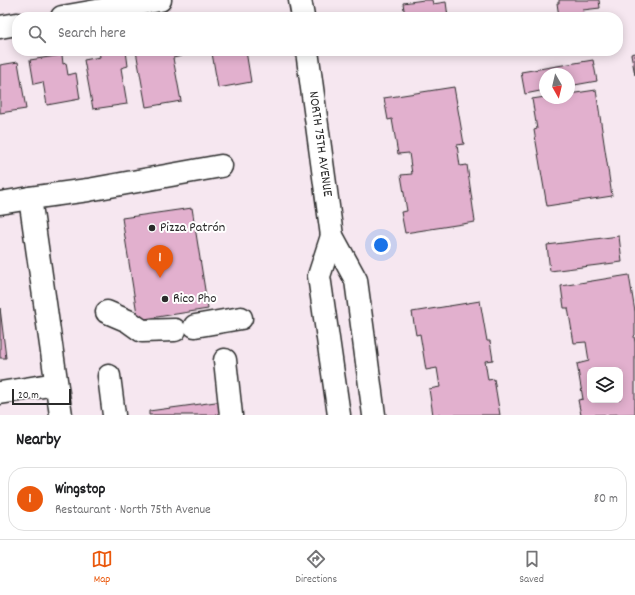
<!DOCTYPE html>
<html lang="en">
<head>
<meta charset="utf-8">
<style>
	:root { --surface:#fff; --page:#f6f6f6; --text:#202124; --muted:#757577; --line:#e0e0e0; --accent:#ea580c }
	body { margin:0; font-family:Dekko,sans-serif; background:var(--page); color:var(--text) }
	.controls { position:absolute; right:12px; bottom:12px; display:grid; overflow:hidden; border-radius:8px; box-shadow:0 2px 10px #0003 }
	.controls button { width:36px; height:36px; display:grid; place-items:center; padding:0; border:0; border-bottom:1px solid var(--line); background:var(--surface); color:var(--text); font:20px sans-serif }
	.compass { position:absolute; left:539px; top:68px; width:36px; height:36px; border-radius:50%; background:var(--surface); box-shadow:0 2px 10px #0003; rotate:172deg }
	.scale { position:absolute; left:12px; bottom:10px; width:59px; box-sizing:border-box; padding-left:4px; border:2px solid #2b2b2b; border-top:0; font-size:11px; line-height:14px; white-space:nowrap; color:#2b2b2b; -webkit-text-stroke:3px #fff; paint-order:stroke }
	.you { position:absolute; left:381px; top:245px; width:14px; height:14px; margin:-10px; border:3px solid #fff; border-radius:50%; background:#1a73e8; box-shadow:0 0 0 6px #1a73e833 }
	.badge { display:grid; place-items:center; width:26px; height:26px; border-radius:50%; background:var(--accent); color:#fff; font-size:13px; font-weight:700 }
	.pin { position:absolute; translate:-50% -33px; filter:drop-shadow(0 1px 2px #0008) }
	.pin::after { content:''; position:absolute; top:21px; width:14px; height:12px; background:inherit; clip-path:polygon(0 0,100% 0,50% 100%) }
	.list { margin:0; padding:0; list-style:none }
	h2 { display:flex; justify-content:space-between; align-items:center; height:52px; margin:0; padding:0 16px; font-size:17px }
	h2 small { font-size:13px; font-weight:400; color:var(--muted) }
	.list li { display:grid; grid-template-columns:26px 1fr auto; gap:12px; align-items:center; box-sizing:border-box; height:64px; margin:0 8px 8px; padding:0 8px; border:1px solid var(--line); border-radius:16px }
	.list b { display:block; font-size:15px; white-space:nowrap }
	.list p { margin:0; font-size:13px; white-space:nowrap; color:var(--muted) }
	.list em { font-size:13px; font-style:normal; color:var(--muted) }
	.icon { flex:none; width:22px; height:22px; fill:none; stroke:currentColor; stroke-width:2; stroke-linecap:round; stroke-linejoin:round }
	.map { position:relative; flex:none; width:635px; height:415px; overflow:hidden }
	.search { position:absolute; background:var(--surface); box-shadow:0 2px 10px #0003; left:12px; right:12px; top:12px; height:44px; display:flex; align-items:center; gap:10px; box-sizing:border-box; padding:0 14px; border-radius:16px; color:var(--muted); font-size:15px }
	.sheet { height:124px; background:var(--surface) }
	nav { display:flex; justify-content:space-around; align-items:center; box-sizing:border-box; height:56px; border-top:1px solid var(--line); background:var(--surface); font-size:11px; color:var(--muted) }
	nav a { display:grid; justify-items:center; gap:2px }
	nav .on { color:var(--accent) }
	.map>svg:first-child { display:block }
</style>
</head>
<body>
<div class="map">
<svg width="635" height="415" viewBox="0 0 635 415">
	<rect width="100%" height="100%" fill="#f6e7f0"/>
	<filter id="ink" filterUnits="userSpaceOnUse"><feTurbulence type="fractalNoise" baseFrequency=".025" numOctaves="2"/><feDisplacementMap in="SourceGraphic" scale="8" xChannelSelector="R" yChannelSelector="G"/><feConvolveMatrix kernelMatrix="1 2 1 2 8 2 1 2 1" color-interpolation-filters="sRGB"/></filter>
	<g filter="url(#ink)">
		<g fill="#e2b0ce" stroke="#2b2b2b" fill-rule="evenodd">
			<polygon points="424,0 432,0 433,4 446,2 448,17 405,17 403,3"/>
			<polygon points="559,0 599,0 600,8 583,10 584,13 559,17 557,3 559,3"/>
			<polygon points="99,51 126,51 128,66 121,68 127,104 93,109 84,60 100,57"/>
			<polygon points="136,51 181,51 182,56 173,58 181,101 146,107"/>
			<polygon points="202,51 246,51 251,82 218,88 212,53 203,54"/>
			<polygon points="635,53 635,75 631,54"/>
			<polygon points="62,55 63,64 66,63 68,75 76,73 80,99 47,105 43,82 34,84 30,60"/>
			<polygon points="593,60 597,81 569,86 569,74 545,74 545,90 525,94 521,72"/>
			<polygon points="18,62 26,109 0,113 0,65"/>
			<polygon points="454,87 464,144 457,145 460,166 467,165 475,222 405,233 401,212 407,211 401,175 412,174 409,153 398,154 392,119 388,120 384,98"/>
			<polygon points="596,90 612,196 547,206 534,130 537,129 532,99 545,97 569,98 569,94"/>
			<polygon points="192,208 208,309 138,320 122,218"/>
			<polygon points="619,236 622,262 550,271 547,245"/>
			<path d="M629 275 635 312V335L634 336 635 343V414L581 415 578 400 583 399 577 364 589 361 586 342 574 343 568 308H564L561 286ZM590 370H620V400H590Z"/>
			<polygon points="480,301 487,341 490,341 493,360 485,361 488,380 494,379 500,415 433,415 429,389 440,387 437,368 426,370 420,334 416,335 412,312"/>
			<polygon points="0,308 6,358 0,358"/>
			<polygon points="223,401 225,415 149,415 149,411"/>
		</g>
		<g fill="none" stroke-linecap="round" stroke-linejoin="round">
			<defs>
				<g id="minor">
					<polyline points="62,17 160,0"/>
					<polyline points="0,27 17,24"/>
					<polyline points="0,203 30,198"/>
					<polyline points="107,312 128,321 142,331 175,330"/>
					<polyline points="195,326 241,318"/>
					<polyline points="225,360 231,415"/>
					<polyline points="109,376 114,415"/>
					<polyline points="0,393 56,384"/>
					<polyline points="61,415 30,198 88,190 221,166"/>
				</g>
				<g id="major">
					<polyline points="300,0 303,17"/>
					<polyline points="307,51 332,236 356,280 374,415"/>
					<polyline points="332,236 319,276 339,415"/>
				</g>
			</defs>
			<use href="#minor" stroke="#2b2b2b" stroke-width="25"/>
			<use href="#major" stroke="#2b2b2b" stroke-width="25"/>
			<use href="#minor" stroke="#fff" stroke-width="22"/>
			<use href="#major" stroke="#fff" stroke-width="22"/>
		</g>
	</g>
	<g fill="#2b2b2b" stroke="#fff" stroke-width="1.5">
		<circle cx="152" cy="228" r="4"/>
		<circle cx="165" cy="299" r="4"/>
	</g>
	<g text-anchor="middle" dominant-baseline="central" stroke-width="4" stroke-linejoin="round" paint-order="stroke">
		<g font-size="14" fill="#2b2b2b" stroke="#fff">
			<text transform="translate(320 144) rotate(82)">NORTH 75TH AVENUE</text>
		</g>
		<g font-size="14" fill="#2b2b2b" stroke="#fff" text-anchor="start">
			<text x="160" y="228">Pizza Patrón</text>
			<text x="173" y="299">Rico Pho</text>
		</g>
	</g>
</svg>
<div class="controls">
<button><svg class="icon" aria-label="layers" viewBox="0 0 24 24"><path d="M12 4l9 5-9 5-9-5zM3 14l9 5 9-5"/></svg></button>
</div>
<svg class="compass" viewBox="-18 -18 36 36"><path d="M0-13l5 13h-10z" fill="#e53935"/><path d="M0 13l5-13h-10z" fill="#757577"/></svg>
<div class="scale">20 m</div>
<div class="you"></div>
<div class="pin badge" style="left:160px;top:278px">1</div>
<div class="search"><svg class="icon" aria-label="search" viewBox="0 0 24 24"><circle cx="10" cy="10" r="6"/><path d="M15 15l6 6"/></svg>Search here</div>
</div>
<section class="sheet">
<h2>Nearby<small></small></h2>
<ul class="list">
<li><span class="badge">1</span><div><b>Wingstop</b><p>Restaurant · North 75th Avenue</p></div><em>80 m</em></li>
</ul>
</section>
<nav>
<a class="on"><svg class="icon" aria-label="map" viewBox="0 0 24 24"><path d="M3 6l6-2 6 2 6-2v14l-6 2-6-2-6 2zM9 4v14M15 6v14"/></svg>Map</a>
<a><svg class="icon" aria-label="directions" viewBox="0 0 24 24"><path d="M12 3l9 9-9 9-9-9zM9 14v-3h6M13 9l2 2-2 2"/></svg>Directions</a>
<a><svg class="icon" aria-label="saved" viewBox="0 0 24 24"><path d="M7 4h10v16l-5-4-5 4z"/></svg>Saved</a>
</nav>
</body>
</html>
